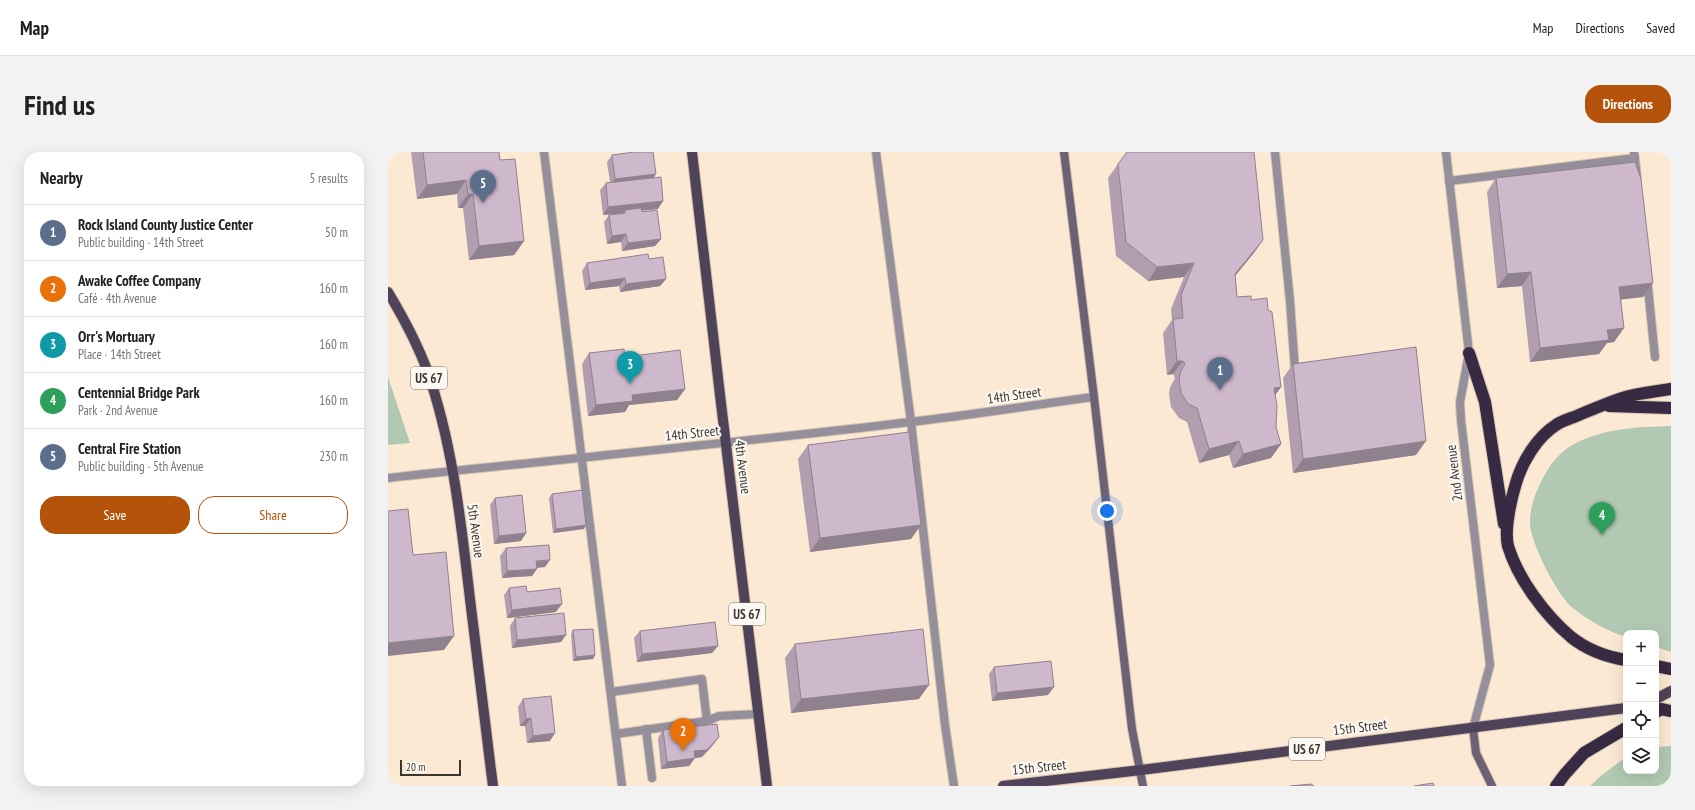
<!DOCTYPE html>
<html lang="en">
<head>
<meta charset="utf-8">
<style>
	:root { --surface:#fff; --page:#f2f2f2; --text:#222; --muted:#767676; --line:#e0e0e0; --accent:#b45309 }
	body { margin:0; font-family:"PT Sans Narrow",sans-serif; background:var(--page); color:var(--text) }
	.controls { position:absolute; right:12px; bottom:12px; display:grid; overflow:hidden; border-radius:8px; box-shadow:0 4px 16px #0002 }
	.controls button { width:36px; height:36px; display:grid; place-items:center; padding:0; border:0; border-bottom:1px solid var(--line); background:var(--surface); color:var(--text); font:20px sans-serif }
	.scale { position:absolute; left:12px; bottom:10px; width:61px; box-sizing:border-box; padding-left:4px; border:2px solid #3e372f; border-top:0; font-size:11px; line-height:14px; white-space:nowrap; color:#3e372f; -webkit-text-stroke:3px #fcf9f4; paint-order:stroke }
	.you { position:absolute; left:719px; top:359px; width:14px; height:14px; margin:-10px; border:3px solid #fff; border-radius:50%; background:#1a73e8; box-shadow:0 0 0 6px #1a73e833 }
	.badge { display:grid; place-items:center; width:26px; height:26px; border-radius:50%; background:var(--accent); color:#fff; font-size:13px; font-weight:700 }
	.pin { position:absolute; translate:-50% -33px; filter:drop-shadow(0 1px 2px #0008) }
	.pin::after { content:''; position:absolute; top:21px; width:14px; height:12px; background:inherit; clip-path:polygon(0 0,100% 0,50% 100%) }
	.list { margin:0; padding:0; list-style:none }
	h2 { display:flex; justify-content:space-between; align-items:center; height:52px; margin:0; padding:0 16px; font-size:17px }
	h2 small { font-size:13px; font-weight:400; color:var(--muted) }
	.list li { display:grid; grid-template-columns:26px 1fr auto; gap:12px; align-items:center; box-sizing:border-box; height:56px; padding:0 16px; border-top:1px solid var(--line) }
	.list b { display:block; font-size:15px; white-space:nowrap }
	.list p { margin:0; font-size:13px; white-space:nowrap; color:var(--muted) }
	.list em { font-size:13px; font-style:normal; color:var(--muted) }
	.actions { display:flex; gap:8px; padding:12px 16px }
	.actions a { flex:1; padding:9px 0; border:1px solid var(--accent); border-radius:16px; text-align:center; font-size:14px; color:var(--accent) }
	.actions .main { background:var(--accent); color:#fff }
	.icon { flex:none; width:22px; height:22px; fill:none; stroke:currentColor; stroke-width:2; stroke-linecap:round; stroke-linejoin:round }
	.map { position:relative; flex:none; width:1283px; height:634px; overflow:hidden; border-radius:16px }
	header { display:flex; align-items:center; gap:24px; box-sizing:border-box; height:56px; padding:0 20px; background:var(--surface); border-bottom:1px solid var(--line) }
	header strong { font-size:19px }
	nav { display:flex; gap:22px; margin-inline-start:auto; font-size:14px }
	.intro { display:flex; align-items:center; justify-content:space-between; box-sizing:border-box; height:96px; padding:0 24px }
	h1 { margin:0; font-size:28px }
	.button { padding:10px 18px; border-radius:16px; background:var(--accent); color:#fff; font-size:14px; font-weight:700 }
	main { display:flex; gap:24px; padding:0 24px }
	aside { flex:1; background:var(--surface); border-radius:16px; box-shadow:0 4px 16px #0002 }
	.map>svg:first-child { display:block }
</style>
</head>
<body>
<header>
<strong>Map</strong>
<nav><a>Map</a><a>Directions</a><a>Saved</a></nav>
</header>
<div class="intro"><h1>Find us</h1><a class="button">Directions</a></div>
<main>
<aside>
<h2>Nearby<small>5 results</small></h2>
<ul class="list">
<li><span class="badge" style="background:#5c6f8a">1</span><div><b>Rock Island County Justice Center</b><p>Public building · 14th Street</p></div><em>50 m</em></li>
<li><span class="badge" style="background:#e8710a">2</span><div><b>Awake Coffee Company</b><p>Café · 4th Avenue</p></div><em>160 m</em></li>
<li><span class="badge" style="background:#0f9aa8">3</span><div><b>Orr's Mortuary</b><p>Place · 14th Street</p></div><em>160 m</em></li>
<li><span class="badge" style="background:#2e9e5b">4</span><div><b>Centennial Bridge Park</b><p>Park · 2nd Avenue</p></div><em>160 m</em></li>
<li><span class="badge" style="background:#5c6f8a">5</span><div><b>Central Fire Station</b><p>Public building · 5th Avenue</p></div><em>230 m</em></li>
</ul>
<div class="actions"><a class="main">Save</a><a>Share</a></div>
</aside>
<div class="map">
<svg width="1283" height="634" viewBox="0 0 1283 634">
	<rect width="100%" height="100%" fill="#fbe9d3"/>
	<g fill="#b1c9b2">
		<polygon points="0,225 22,291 0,293"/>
		<path d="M1283 274V500L1268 495V481H1238V485C1219 479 1201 469 1185 456 1170 445 1142 390 1142 371 1142 355 1147 341 1154 328 1162 312 1172 299 1188 291 1218 276 1251 275 1283 274Z"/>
		<polygon points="1283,594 1283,634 1202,634 1214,623 1238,605 1238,619 1268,619 1268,595"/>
	</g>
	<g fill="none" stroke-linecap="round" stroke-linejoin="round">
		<defs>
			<g id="lane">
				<polyline points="156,0 234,634"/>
				<polyline points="488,0 523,270 557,573 566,634"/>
				<polyline points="887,0 902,149 907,218"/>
				<polyline points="1246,0 1249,25"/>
				<polyline points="1061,29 1247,6"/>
				<polyline points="1259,126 1267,205"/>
				<polyline points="223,540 314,527 319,569"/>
				<polyline points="258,577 264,626"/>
				<polyline points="228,582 319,569 331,564 371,562"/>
			</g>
			<g id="street">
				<polyline points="1058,0 1081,201 1072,250 1073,268 1102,513 1085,576"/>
				<path d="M0 326C174 307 348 291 522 270 584 263 645 253 706 245"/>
			</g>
			<g id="secondary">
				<polyline points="676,0 706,245 744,577 755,634"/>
				<polyline points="1085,576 1088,601 1104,634"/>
			</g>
			<g id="primary">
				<polyline points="304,0 332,243 379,634"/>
				<path d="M0 140C15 165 29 191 39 218 65 292 73 371 82 447 90 510 97 572 105 634"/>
				<polyline points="1268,547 1283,539"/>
				<polyline points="615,634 753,618 1238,556"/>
			</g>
			<g id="highway">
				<polyline points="1081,201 1097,250 1116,372"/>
				<polyline points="1221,254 1283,256"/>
				<path d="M1238 508C1219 505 1198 497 1183 485 1157 463 1130 427 1120 394 1116 378 1123 347 1128 331 1134 310 1149 285 1168 273 1175 268 1185 266 1193 262 1209 256 1225 248 1241 244 1255 241 1269 239 1283 237"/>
				<polyline points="1268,514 1283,517"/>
				<polyline points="1268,560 1273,557 1283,559"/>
				<polyline points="1168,634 1177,622 1196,601 1238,576"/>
			</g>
		</defs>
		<use href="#lane" stroke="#d5c5b2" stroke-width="10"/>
		<use href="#street" stroke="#d5c5b2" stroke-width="10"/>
		<use href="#secondary" stroke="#d5c5b2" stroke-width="10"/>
		<use href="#primary" stroke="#d5c5b2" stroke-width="12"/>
		<use href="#highway" stroke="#d5c5b2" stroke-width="14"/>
		<use href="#lane" stroke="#958e9b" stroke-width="8"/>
		<use href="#street" stroke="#958e9b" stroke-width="8"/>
		<use href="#secondary" stroke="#6c6275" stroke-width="8"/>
		<use href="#primary" stroke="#4f4359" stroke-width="10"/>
		<use href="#highway" stroke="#372a42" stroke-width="12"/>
	</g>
	<g fill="#b19eaf">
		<polygon points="23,0 111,0 112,8 136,89 126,103 81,108 75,56 70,56 69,42 29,47"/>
		<polygon points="224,3 268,22 265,26 270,57 254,59 273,87 267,94 234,99 233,90 219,92 216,70 221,63 236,61 215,63 212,38 218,31 222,30 219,10"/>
		<polygon points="730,12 875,88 865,102 847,124 849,145 863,148 880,158 893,235 887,243 888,275 893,292 883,306 845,316 841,303 811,311 799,270 791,266 783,255 781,242 782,235 787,226 785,222 779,223 775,181 784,168 783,157 796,125 760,129 728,104 720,26"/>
		<polygon points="1108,26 1265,131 1255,145 1233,147 1236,176 1226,190 1219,191 1211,202 1142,210 1134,134 1109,136 1099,40"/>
		<polygon points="261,107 278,127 272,134 232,140 231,134 197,138 194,119 199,111"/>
		<polygon points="201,201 237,205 297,237 289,248 241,253 237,260 200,264 194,212"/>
		<polygon points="905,212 1028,303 905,321 895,226"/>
		<polygon points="420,293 533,373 523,387 422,400 410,307"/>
		<polygon points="164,342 196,377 165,381 161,346"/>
		<polygon points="107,346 138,381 133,389 106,392 102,353"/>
		<polygon points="118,396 157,415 149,416 144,424 114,426 112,404"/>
		<polygon points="121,436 139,440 168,460 119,466 116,443"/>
		<polygon points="127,466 178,483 173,490 124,496 122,474"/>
		<polygon points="185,478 207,503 205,507 185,509 183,482"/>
		<polygon points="252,479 324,501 249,510 246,486"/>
		<polygon points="407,492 531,547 403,561 397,506"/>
		<polygon points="606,515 660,543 604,549 601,522"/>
		<polygon points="135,547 162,589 139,591 137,574 132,574 130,555"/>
		<polygon points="275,578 325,593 314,605 307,606 301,614 273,617 270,586"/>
	</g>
	<g fill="#90818f">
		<polygon points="268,22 263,30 222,35 227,27"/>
		<polygon points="78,28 69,42 29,47 39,33"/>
		<polygon points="80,42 85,42 75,56 70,56"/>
		<polygon points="275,49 270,57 237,60 237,58 236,61 215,63 220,55"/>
		<polygon points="238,82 233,90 219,92 224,84"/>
		<polygon points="273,87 267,94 234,99 240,91"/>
		<polygon points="875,88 865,102 837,136 847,122"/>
		<polygon points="136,89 126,103 81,108 91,94"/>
		<polygon points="806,111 796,125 760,129 769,115"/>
		<polygon points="1143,120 1134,134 1109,136 1119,122"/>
		<polygon points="237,126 231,134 197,138 202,131"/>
		<polygon points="278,127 272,134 232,140 238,132"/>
		<polygon points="1265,131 1255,145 1222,149 1231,135"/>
		<polygon points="1236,176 1226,190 1219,191 1211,202 1142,210 1152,196 1219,178"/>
		<polygon points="789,209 795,209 785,222 779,223"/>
		<polygon points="893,235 883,249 886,236"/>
		<polygon points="297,237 289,248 241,253 237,260 200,264 208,253 244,243"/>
		<polygon points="851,289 841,303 811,311 821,297"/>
		<polygon points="1038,289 1028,303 905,321 915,307"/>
		<polygon points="893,292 883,306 845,316 855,302"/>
		<polygon points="198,373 196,377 165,381 168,377"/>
		<polygon points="533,373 523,387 422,400 432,386"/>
		<polygon points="138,381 133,389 106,392 111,384"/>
		<polygon points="162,408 157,415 143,416 148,409"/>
		<polygon points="149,417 144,424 114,426 119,419"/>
		<polygon points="174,452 168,460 119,466 124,458"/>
		<polygon points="178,483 173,490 124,496 129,488"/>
		<polygon points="66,484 56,498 0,504 0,491"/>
		<polygon points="330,494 324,501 249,510 254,502"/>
		<polygon points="207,503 205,507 185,509 188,505"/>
		<polygon points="541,533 531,547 403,561 413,547"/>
		<polygon points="666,535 660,543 604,549 609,541"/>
		<polygon points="143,566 137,574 132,574 138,567"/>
		<polygon points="167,581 162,589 139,591 145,584"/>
		<polygon points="331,585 325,593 314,605 301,607 306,599"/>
		<polygon points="307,606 301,614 273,617 279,610"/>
	</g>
	<g fill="#ceb8cc" stroke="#90818f">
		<polygon points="35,0 111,0 112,8 127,7 136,89 91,94 85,42 80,42 78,28 39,33"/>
		<polygon points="247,0 265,0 268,22 227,27 224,3"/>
		<polygon points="739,0 866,0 875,88 847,122 849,145 863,144 863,148 879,146 880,158 884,160 893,235 886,236 889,254 888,275 893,292 855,302 851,289 821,297 809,256 800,252 793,241 791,228 792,221 797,212 795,209 789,209 785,167 795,166 793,143 806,111 769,115 738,90 730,12"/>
		<polygon points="1247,10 1253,27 1265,131 1231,135 1236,176 1219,178 1221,188 1152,196 1143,120 1119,122 1108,26"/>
		<polygon points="273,25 275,49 220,55 218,31"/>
		<polygon points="253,56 254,60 269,58 273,87 240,91 238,82 224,84 221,63 237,61 237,58"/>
		<polygon points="260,102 261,107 275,105 278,127 238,132 237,126 202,131 199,111"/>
		<polygon points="1028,195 1038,289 915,307 905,212"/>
		<polygon points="236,197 237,205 292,198 297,237 244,243 245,249 208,253 201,201"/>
		<polygon points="521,280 533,373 432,386 420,293"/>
		<polygon points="194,338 198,373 168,377 164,342"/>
		<polygon points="134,343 138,381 111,384 107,346"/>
		<polygon points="20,357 25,403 58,400 66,484 0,491 0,359"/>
		<polygon points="161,393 162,408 148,409 149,417 119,419 118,396"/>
		<polygon points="138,434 139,440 172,436 174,452 124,458 121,436"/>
		<polygon points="176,461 178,483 129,488 127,466"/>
		<polygon points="327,470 330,494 254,502 252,479"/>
		<polygon points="205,477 207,503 188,505 185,478"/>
		<polygon points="535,477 541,533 413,547 407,492"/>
		<polygon points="663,509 666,535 609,541 606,515"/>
		<polygon points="163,544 167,581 145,584 143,566 138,567 135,547"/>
		<polygon points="329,572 331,585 319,598 306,599 307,606 279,610 275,578"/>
		<polygon points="1045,631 1046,634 1026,634"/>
		<polygon points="923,632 926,634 902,634"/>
	</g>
	<g text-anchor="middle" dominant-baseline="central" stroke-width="4" stroke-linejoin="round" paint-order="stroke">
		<g fill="#fcf9f4" stroke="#77716a" stroke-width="1">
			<rect x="23" y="215" width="36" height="22" rx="3"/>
			<rect x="341" y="451" width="36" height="22" rx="3"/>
			<rect x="901" y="586" width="36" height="22" rx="3"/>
		</g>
		<g font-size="13" font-weight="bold" fill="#3e372f">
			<text x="41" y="226">US 67</text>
			<text x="359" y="462">US 67</text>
			<text x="919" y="597">US 67</text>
		</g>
		<g font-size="14" fill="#3e372f" stroke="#fcf9f4">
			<text transform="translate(626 243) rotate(-8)">14th Street</text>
			<text transform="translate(304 281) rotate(-6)">14th Street</text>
			<text transform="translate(355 315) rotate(83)">4th Avenue</text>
			<text transform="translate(1066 321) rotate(-97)">2nd Avenue</text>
			<text transform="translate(88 379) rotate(82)">5th Avenue</text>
			<text transform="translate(972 575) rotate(-7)">15th Street</text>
			<text transform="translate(651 615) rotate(-6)">15th Street</text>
		</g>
	</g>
</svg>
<div class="controls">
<button>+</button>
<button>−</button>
<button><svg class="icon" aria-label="locate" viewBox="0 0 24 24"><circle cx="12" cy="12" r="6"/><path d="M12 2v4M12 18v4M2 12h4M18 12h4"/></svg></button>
<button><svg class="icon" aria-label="layers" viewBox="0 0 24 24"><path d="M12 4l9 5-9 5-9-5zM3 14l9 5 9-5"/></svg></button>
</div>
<div class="scale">20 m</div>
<div class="you"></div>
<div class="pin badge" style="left:832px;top:238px;background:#5c6f8a">1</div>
<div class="pin badge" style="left:295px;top:599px;background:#e8710a">2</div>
<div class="pin badge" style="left:242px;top:232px;background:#0f9aa8">3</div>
<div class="pin badge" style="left:1214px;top:383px;background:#2e9e5b">4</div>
<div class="pin badge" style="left:95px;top:51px;background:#5c6f8a">5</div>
</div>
</main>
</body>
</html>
